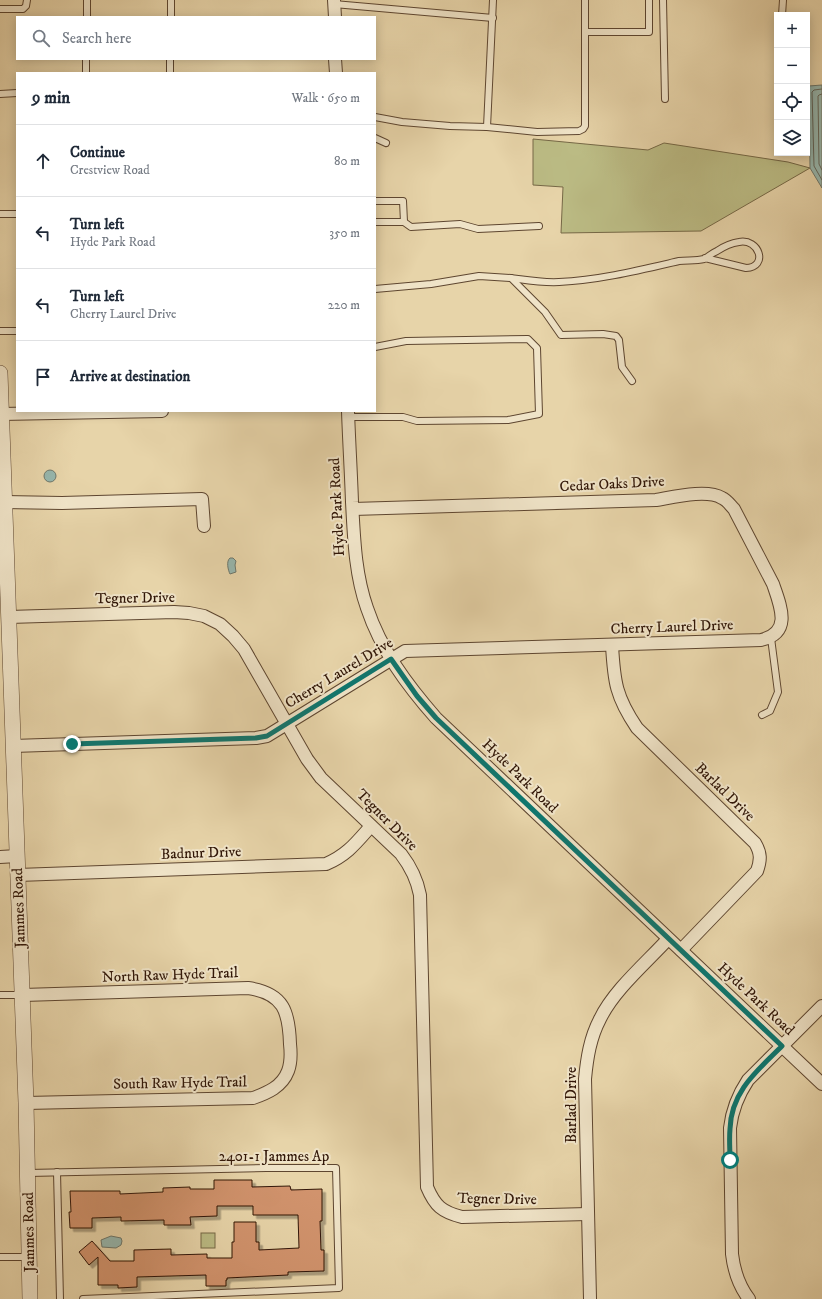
<!DOCTYPE html>
<html lang="en">
<head>
<meta charset="utf-8">
<style>
	:root { --surface:#fff; --page:#f2f2f3; --text:#1f2937; --muted:#747a83; --line:#e0e1e3 }
	body { margin:0; font-family:"IM FELL DW Pica",serif; background:var(--page); color:var(--text) }
	.controls { position:absolute; right:12px; top:12px; display:grid; overflow:hidden; border-radius:0px; box-shadow:0 2px 10px #0003 }
	.controls button { width:36px; height:36px; display:grid; place-items:center; padding:0; border:0; border-bottom:1px solid var(--line); background:var(--surface); color:var(--text); font:20px sans-serif }
	.stop { position:absolute; width:12px; height:12px; margin:-9px; border:3px solid #0f766e; border-radius:50%; background:#fff }
	.stop.end { background:#0f766e; border-color:#fff; box-shadow:0 1px 4px #0008 }
	.list { margin:0; padding:0; list-style:none }
	h2 { display:flex; justify-content:space-between; align-items:center; height:52px; margin:0; padding:0 16px; font-size:17px }
	h2 small { font-size:13px; font-weight:400; color:var(--muted) }
	.list li { display:grid; grid-template-columns:26px 1fr auto; gap:12px; align-items:center; box-sizing:border-box; height:72px; padding:0 16px; border-top:1px solid var(--line) }
	.list b { display:block; font-size:15px; white-space:nowrap }
	.list p { margin:0; font-size:13px; white-space:nowrap; color:var(--muted) }
	.list em { font-size:13px; font-style:normal; color:var(--muted) }
	.icon { flex:none; width:22px; height:22px; fill:none; stroke:currentColor; stroke-width:2; stroke-linecap:round; stroke-linejoin:round }
	.map { position:relative; flex:none; width:822px; height:1299px; overflow:hidden }
	.search { position:absolute; background:var(--surface); box-shadow:0 2px 10px #0003; left:16px; top:16px; width:360px; height:44px; display:flex; align-items:center; gap:10px; box-sizing:border-box; padding:0 14px; border-radius:0px; color:var(--muted); font-size:15px }
	.panel { position:absolute; background:var(--surface); box-shadow:0 2px 10px #0003; left:16px; top:72px; width:360px; height:340px; border-radius:0px }
	.map>svg:first-child { display:block }
</style>
</head>
<body>
<div class="map">
<svg width="822" height="1299" viewBox="0 0 822 1299">
	<defs>
		<filter id="shadow"><feDropShadow dx="3.5" dy="3.5" stdDeviation="0" flood-color="#0004"/></filter>
	</defs>
	<rect width="100%" height="100%" fill="#e7d4a9"/>
	<filter id="stains"><feTurbulence type="fractalNoise" baseFrequency=".005" numOctaves="4"/><feColorMatrix values="0 0 0 0 .2 0 0 0 0 .09 0 0 0 0 .02 0 0 0 .5 -.17"/></filter>
	<radialGradient id="worn" r=".72"><stop offset=".6" stop-color="#630" stop-opacity="0"/><stop offset="1" stop-color="#630" stop-opacity=".3"/></radialGradient>
	<g fill="#bbbb84" stroke="#766846">
		<polygon points="533,139 648,150 664,143 788,162 810,168 701,231 561,233 563,187 533,185"/>
		<rect x="201" y="1233" width="14" height="15"/>
	</g>
	<g fill="#97b7ae" stroke="#6e776b">
		<polygon points="822,85 822,188 810,168 809,86"/>
		<circle cx="50" cy="476" r="6"/>
		<path d="M230 558H233L236 561 235 565 236 572 230 574C228 570 226 561 230 558Z"/>
		<polygon points="111,1236 121,1238 122,1241 121,1245 116,1248 102,1247 101,1240"/>
	</g>
	<g fill="none" stroke-linecap="round" stroke-linejoin="round">
		<g stroke="#64665a" stroke-width="1">
			<polyline points="822,89 814,90 812,92 814,166 822,180"/>
			<polyline points="822,94 819,95 818,96 819,164 822,170"/>
		</g>
	</g>
	<polygon fill="#d1936d" stroke="#311607" filter="url(#shadow)" points="214,1180 252,1180 252,1187 290,1186 291,1190 322,1189 322,1221 320,1221 321,1250 324,1250 324,1271 288,1272 288,1275 227,1278 227,1280 226,1280 226,1286 206,1286 206,1275 137,1277 137,1287 118,1288 118,1285 98,1285 98,1257 89,1265 79,1252 92,1241 110,1261 134,1261 134,1250 171,1249 171,1255 207,1254 207,1258 232,1258 232,1242 234,1242 234,1222 256,1222 256,1242 259,1242 259,1250 299,1248 298,1215 253,1215 253,1206 217,1206 217,1216 190,1217 191,1225 164,1225 164,1220 121,1221 121,1217 92,1218 92,1228 70,1228 69,1212 71,1212 70,1191 120,1191 120,1194 163,1192 163,1188 190,1187 190,1189 214,1189"/>
	<g fill="none" stroke-linecap="round" stroke-linejoin="round">
		<defs>
			<g id="service">
				<polyline points="663,0 665,99"/>
				<polyline points="334,4 493,18"/>
				<polyline points="0,9 23,9 26,6 27,0"/>
				<polyline points="782,15 783,0"/>
				<polyline points="87,17 87,0"/>
				<polyline points="171,17 171,0"/>
				<polyline points="585,32 649,32 649,0"/>
				<polyline points="86,73 86,59"/>
				<polyline points="170,73 170,59"/>
				<polyline points="0,94 17,93"/>
				<polyline points="375,117 402,122 450,126 487,127 537,132 579,131 583,129 585,126 585,0"/>
				<polyline points="487,127 493,0"/>
				<polyline points="375,138 386,143"/>
				<polyline points="375,201 403,201 404,222 375,222"/>
				<polyline points="0,214 17,214"/>
				<polyline points="404,222 411,227 460,224 478,229 539,226"/>
				<path d="M511 278C526 280 543 283 559 282 600 280 640 270 679 261 687 260 696 261 704 259 708 257 712 253 717 251 723 247 732 243 739 242 759 238 769 267 746 268L705 258"/>
				<polyline points="375,289 431,284 479,276 511,278 545,312 561,335 603,334 616,336 619,340 622,367 632,381"/>
				<polyline points="0,331 17,331"/>
				<polyline points="348,417 403,417 417,421 508,420 539,414 537,348 528,339 406,341 375,347"/>
				<polyline points="762,715 770,711 778,692 771,638"/>
				<polyline points="0,995 21,995"/>
				<polyline points="57,1172 60,1299"/>
				<polyline points="28,1173 266,1168 336,1168 339,1288 83,1299"/>
				<polyline points="0,1257 30,1257"/>
			</g>
			<g id="minor">
				<polyline points="334,0 335,17"/>
				<polyline points="335,59 336,73"/>
				<path d="M348 411C349 441 351 472 352 502 354 538 355 574 367 608 381 650 407 685 436 718L822 1084"/>
				<polyline points="1,414 162,411"/>
				<polyline points="4,502 62,503 202,499 204,526"/>
				<path d="M9 617 174 612 189 613 204 616 220 624 233 636 244 649 307 759 321 778 401 854C411 867 417 879 420 895L427 1187C435 1206 442 1212 462 1217L588 1214"/>
				<path d="M612 645C614 682 616 697 637 728L755 843C761 853 761 860 757 871L681 950"/>
				<path d="M13 746 256 738 267 736 405 651 761 640C792 633 781 607 773 584L734 509C730 505 727 500 722 498 707 489 674 497 656 500L353 509"/>
				<polyline points="0,857 17,856"/>
				<path d="M18 875 326 864C347 855 356 843 371 826"/>
				<path d="M23 995 248 988C284 993 289 1012 290 1044 291 1053 291 1063 288 1071 282 1087 267 1093 253 1098L26 1103"/>
				<path d="M590 1299 585 1079C587 1058 590 1038 600 1019 614 990 646 963 668 939"/>
				<path d="M749 1299C739 1286 734 1271 732 1254L730 1128C732 1110 738 1095 748 1080L822 1006"/>
			</g>
			<polyline id="tertiary" points="0,373 26,1103 30,1299"/>
		</defs>
		<use href="#service" stroke="#5e4630" stroke-width="8"/>
		<use href="#minor" stroke="#5e4630" stroke-width="14"/>
		<use href="#tertiary" stroke="#5e4630" stroke-width="16"/>
		<use href="#service" stroke="#efe3c7" stroke-width="6"/>
		<use href="#minor" stroke="#efe3c7" stroke-width="12"/>
		<use href="#tertiary" stroke="#efe3c7" stroke-width="15"/>
	</g>
	<g fill="none" stroke-linecap="round" stroke-linejoin="round">
		<path stroke="#0f766e" stroke-width="5" d="M72 744 256 738 267 736 391 659 417 696 436 718 782 1046C758 1070 731 1091 730 1129 729 1139 730 1149 730 1160"/>
	</g>
	<g text-anchor="middle" dominant-baseline="central" stroke-width="4" stroke-linejoin="round" paint-order="stroke">
		<g font-size="15" fill="#311607" stroke="#efe3c7">
			<text transform="translate(612 484) rotate(-3)">Cedar Oaks Drive</text>
			<text transform="translate(337 507) rotate(-93)">Hyde Park Road</text>
			<text transform="translate(135 598) rotate(-1)">Tegner Drive</text>
			<text transform="translate(672 627) rotate(-2)">Cherry Laurel Drive</text>
			<text transform="translate(339 673) rotate(-31)">Cherry Laurel Drive</text>
			<text transform="translate(520 776) rotate(44)">Hyde Park Road</text>
			<text transform="translate(725 792) rotate(44)">Barlad Drive</text>
			<text transform="translate(387 820) rotate(45)">Tegner Drive</text>
			<text transform="translate(201 853) rotate(-2)">Badnur Drive</text>
			<text transform="translate(19 908) rotate(-92)">Jammes Road</text>
			<text transform="translate(170 975) rotate(-2)">North Raw Hyde Trail</text>
			<text transform="translate(756 999) rotate(43)">Hyde Park Road</text>
			<text transform="translate(180 1083) rotate(-1)">South Raw Hyde Trail</text>
			<text transform="translate(571 1105) rotate(-90)">Barlad Drive</text>
			<text x="274" y="1156">2401-1 Jammes Ap</text>
			<text transform="translate(497 1199) rotate(1)">Tegner Drive</text>
			<text transform="translate(29 1232) rotate(-91)">Jammes Road</text>
		</g>
	</g>
	<rect width="100%" height="100%" filter="url(#stains)"/>
	<rect width="100%" height="100%" fill="url(#worn)"/>
</svg>
<div class="controls">
<button>+</button>
<button>−</button>
<button><svg class="icon" aria-label="locate" viewBox="0 0 24 24"><circle cx="12" cy="12" r="6"/><path d="M12 2v4M12 18v4M2 12h4M18 12h4"/></svg></button>
<button><svg class="icon" aria-label="layers" viewBox="0 0 24 24"><path d="M12 4l9 5-9 5-9-5zM3 14l9 5 9-5"/></svg></button>
</div>
<div class="stop" style="left:730px;top:1160px"></div>
<div class="stop end" style="left:72px;top:744px"></div>
<div class="search"><svg class="icon" aria-label="search" viewBox="0 0 24 24"><circle cx="10" cy="10" r="6"/><path d="M15 15l6 6"/></svg>Search here</div>
<section class="panel">
<h2>9 min<small>Walk · 650 m</small></h2>
<ul class="list">
<li><svg class="icon" aria-label="ahead" viewBox="0 0 24 24"><path d="M12 20V5M6 11l6-6 6 6"/></svg><div><b>Continue</b><p>Crestview Road</p></div><em>80 m</em></li>
<li><svg class="icon" aria-label="left" viewBox="0 0 24 24"><path d="M17 20v-9H6M10 6l-5 5 5 5"/></svg><div><b>Turn left</b><p>Hyde Park Road</p></div><em>350 m</em></li>
<li><svg class="icon" aria-label="left" viewBox="0 0 24 24"><path d="M17 20v-9H6M10 6l-5 5 5 5"/></svg><div><b>Turn left</b><p>Cherry Laurel Drive</p></div><em>220 m</em></li>
<li><svg class="icon" aria-label="arrive" viewBox="0 0 24 24"><path d="M6 21V4h12l-3 4 3 4H6"/></svg><div><b>Arrive at destination</b></div></li>
</ul>
</section>
</div>
</body>
</html>
